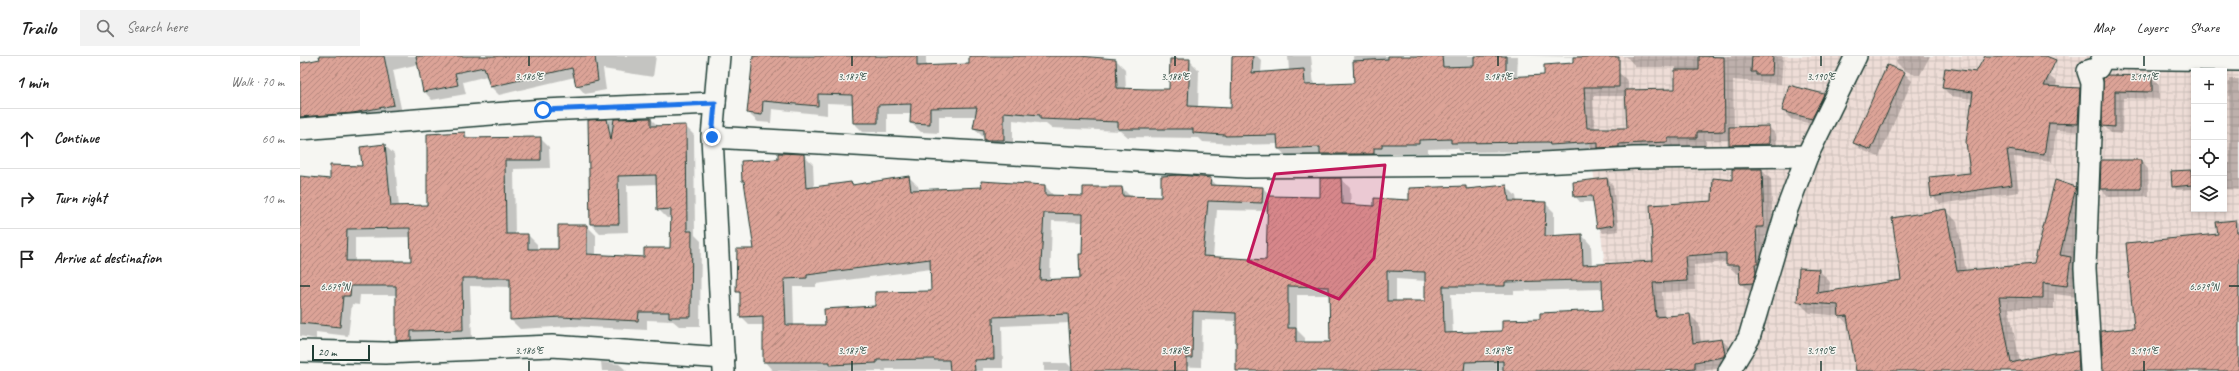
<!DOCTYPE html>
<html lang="en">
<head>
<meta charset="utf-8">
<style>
	:root { --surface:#fff; --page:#f2f2f2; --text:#222; --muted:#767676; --line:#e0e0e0 }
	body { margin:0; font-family:Caveat,sans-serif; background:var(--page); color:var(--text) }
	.controls { position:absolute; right:12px; top:12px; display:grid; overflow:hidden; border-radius:0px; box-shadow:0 2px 6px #0003 }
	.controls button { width:36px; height:36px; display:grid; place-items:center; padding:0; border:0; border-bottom:1px solid var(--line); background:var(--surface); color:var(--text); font:20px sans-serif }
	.scale { position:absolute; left:12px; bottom:10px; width:58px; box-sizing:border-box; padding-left:4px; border:2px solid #1f3d34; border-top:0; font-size:11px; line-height:14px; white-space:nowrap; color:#1f3d34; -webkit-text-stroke:3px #f6f6f2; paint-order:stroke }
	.stop { position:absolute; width:12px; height:12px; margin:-9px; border:3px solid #1a73e8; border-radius:50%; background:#fff }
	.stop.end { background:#1a73e8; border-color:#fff; box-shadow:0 1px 4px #0008 }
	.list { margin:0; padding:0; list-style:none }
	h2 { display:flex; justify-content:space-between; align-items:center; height:52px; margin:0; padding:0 16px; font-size:17px }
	h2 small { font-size:13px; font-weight:400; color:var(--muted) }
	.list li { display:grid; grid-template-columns:26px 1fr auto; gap:12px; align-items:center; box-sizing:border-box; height:60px; padding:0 16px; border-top:1px solid var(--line) }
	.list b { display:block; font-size:15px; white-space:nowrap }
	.list em { font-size:13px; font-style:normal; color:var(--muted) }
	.icon { flex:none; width:22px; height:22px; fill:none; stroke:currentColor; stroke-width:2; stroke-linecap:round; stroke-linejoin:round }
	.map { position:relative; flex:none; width:1939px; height:315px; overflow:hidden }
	header { display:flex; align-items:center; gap:24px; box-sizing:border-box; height:56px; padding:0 20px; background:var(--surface); border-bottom:1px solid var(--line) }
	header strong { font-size:19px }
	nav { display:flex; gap:22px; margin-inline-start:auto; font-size:14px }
	.search { width:280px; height:36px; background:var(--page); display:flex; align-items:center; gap:10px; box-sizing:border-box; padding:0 14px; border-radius:0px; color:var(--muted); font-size:15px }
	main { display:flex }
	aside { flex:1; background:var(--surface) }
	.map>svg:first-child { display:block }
</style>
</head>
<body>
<header>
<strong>Trailo</strong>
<div class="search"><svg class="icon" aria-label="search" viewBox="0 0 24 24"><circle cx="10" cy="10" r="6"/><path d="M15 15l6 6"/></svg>Search here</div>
<nav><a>Map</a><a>Layers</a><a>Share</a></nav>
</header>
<main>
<aside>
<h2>1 min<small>Walk · 70 m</small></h2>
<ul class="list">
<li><svg class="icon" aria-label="ahead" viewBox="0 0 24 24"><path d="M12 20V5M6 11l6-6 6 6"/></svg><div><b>Continue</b></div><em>60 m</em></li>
<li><svg class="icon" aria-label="right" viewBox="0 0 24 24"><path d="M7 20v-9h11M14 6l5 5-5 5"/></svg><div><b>Turn right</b></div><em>10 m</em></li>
<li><svg class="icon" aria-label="arrive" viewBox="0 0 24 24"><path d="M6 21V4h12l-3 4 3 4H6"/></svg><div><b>Arrive at destination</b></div></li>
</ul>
</aside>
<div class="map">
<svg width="1939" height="315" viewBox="0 0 1939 315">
	<defs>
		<pattern id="industrial-grid" width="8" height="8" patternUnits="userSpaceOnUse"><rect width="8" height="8" fill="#eeddd7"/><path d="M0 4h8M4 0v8" fill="none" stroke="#ccbfb9"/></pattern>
		<pattern id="building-hatch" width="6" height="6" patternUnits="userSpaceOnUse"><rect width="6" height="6" fill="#dca397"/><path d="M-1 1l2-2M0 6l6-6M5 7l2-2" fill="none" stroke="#b2867c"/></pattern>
	</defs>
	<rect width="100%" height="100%" fill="#f6f6f2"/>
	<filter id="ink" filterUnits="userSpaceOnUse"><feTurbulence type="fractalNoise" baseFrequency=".025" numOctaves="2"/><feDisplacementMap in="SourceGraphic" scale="8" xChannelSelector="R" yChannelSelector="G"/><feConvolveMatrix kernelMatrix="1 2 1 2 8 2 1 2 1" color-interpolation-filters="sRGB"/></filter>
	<g filter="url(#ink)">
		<path fill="url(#industrial-grid)" fill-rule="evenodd" d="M1279 0H1939V315H1318ZM1894 15H1924V153H1894Z"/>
		<g fill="#0003" fill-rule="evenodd">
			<polygon points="20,0 356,0 353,21 303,13 306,34 285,38 277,29 275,21 199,39 191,31 187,20 163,26 166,38 132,44 124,35 119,8 93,14 102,57 0,74 0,8 21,4"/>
			<path d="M474 0H626V10L670 9V0H765L816 4 825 13 826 34H870L889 4 899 14 898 51 931 53 933 0H957L962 5 961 17 989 15 988 0H1011L1014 30 1055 28 1053 0H1218L1217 22 1318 16 1328 25V35L1376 34V11H1336L1327 1 1322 0H1483L1481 28 1433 24 1434 72 1469 71 1476 79 1477 96H1438L1430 88V84H1406V91H1377V95L1260 98 1256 95 1161 96 1157 92 1128 93V97H1091V101L988 102 979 93V88L935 89 934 88 903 86 899 82 828 81 821 75 751 72 746 68 713 64V92H694L674 72 676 60H639V77L621 76 611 67 612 58H587V76H563L554 67 553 48 527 47V59L472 53 471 67 458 66 448 57ZM1293 40H1326L1328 73H1295Z"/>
			<polygon points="1230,0 1291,0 1291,1"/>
			<polygon points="1599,0 1630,0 1620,19 1615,19 1604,14 1596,6"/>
			<polygon points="1686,0 1748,0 1748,19 1757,26 1755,31 1779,33 1787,40 1786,76 1756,74 1752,106 1714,101 1719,136 1640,148 1632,140 1671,118 1673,43 1651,40 1643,32 1677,17"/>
			<polygon points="1604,17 1612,25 1579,101 1562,94 1554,87"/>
			<polygon points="1852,21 1859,29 1859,43 1823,42 1822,78 1811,77 1803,69 1804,23"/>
			<polygon points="1929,23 1939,23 1939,134 1924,133 1924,107 1930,107"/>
			<polygon points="1524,39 1531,47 1520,70 1491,63 1483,55"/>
			<path d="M351 63 359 71 385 70 394 79 395 179 401 185 400 270H379L373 265 347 264V274L271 270 220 273 211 264V231L170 230 172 283 119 284V293H106L97 284V239H60L59 249 52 248 48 280 16 276V283L0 280V121L31 124 63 111 84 89 94 98 99 151 128 150 164 77 170 83 240 82 249 91 250 112 214 113 215 179H228L237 188V194H259L287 170 296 179V199L345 202 371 193 372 162H367L358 153 357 128 327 129 328 176 300 177 291 168 289 65ZM112 181V206H55V182Z"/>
			<path d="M504 99 513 108 514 132 551 127 554 130 609 121 618 130 619 134 745 130 754 140 784 141 822 132 831 141 862 142 910 123 918 130 963 132 972 141 1021 142 1041 123 1050 132 1051 150 1075 151 1110 145 1166 131 1168 133 1206 130 1216 140 1217 146 1245 147 1254 156V180L1282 179 1291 189 1292 210 1354 206 1433 125 1461 114 1471 123 1473 180H1465L1467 216 1462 236H1450L1441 227V218H1437L1427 209V206L1394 209 1395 234 1362 236 1364 262 1390 259 1399 268 1401 287 1422 284 1431 293 1432 310 1403 315H937V265L902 264 901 311 871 310V315H744V307H767L773 313 770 267 702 270 703 312H683V315H651V313H586V315H473L464 305V269H450L441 260V239L437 235 455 194 446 128 443 124 479 104ZM917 154 968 155 967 205 913 201ZM752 165 784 166 781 223 750 224ZM631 213 632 236 576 250 526 270H494L493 231H516V228ZM1096 223 1126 225V246H1096ZM1303 233 1304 255 1242 264 1203 276 1153 278 1151 238H1214V235ZM997 239H1030L1031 287H1005V282L997 274Z"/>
			<polygon points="1841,105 1848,113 1849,140 1809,141 1801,133"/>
			<polygon points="1890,115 1894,119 1894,133 1877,134 1873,130"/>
			<polygon points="1307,123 1313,129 1319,175 1303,177 1298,171 1293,146 1280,146 1275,140"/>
			<polygon points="1775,132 1787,143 1773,205 1782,213 1778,241 1754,238 1754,253 1709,252 1720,306 1777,296 1789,307 1790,315 1557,315 1550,271 1540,260 1510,257 1498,246 1519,214 1530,226 1529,236 1602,225 1646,154 1657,166 1666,215 1735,209"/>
			<polygon points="1936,165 1939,168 1939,315 1804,315 1836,272 1919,179"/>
			<polygon points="301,306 319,308 327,315 302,315"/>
		</g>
		<g fill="url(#building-hatch)" stroke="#1f3d34" fill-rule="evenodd">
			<polygon points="19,0 84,0 94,49 53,57 0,61 0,7 20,3"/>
			<polygon points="116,0 295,0 298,25 276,30 272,12 190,31 184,11 155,17 158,29 123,36"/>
			<polygon points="453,0 617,0 617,10 669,8 669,0 779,0 816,3 817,32 849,33 869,33 870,3 890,3 888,50 931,52 932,0 953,0 952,17 1004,13 1005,29 1054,27 1053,5 1088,3 1088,0 1142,0 1143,11 1174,10 1174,0 1206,0 1206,21 1244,19 1244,9 1273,7 1273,1 1319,1 1319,31 1284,31 1287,72 1327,72 1325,34 1375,33 1375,14 1399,14 1399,0 1424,1 1425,75 1397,76 1397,82 1368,82 1368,86 1319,88 1319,91 1298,92 1298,86 1250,89 1249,86 1151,87 1151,83 1119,84 1119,88 1082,88 1082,92 1074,92 1074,98 1020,98 1020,91 978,93 977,79 925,80 925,79 893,77 893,73 818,73 818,66 740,63 740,59 704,56 704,84 684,84 684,74 673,72 677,51 630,52 630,68 610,67 611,48 578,49 578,67 553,67 552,39 518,38 518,50 463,45 462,59 447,57"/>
			<polygon points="1452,0 1473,0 1472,19 1456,19 1456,16 1451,16"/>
			<polygon points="1685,0 1746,0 1756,4 1744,30 1780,32 1778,68 1749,67 1744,99 1707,94 1712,129 1631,141 1629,121 1670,117 1666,86 1673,36 1642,32 1645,12 1676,16"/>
			<polygon points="1587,9 1605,16 1571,94 1553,87"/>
			<polygon points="1807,19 1852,20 1852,36 1815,35 1815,71 1802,70 1803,23"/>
			<polygon points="1489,29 1524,38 1512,63 1482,55"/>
			<path d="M351 62V70L386 69 387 175H392L391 261H369V256H339L338 265 261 261 210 264V222H162L163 274 111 275V284L96 285V230H51L50 240H43L40 271 0 267V120L30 123V109L62 110 60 91 85 88 91 150 127 149V78L165 76V82L241 81V104H205L206 178H228V193H258V169H287V198L344 201V192H370L371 153 357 154 356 119 318 120 319 168H290L288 64 307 63 311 84 314 63ZM110 172 111 205H46L47 173Z"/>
			<polygon points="1469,70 1469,88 1429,89 1429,71"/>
			<path d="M478 97 504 98 506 132 551 126 552 129 609 120 611 134 682 131 681 125 745 129V139L783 140V131H822L823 140 861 141V120L880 119 911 122 910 129 963 131 962 147 908 145 903 200 966 204 968 140 1020 141V122H1041L1042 148 1074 150V142L1109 144V132L1166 130V133L1207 129 1209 145 1246 146 1245 180 1282 178 1283 209 1353 205 1350 149 1412 145 1413 122 1432 124V113H1462L1464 171H1456L1458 208H1455L1456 217 1453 227 1440 228 1439 209H1426V197L1385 200 1387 225 1353 227 1356 261 1390 258 1393 287 1422 283 1425 298 1423 301 1395 306V312L1364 315H1203V305L1165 306 1164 315H936V257L893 255 892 302H887V315H772L768 258 693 261 694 303 674 304 675 315H650L649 304H634V303L577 304V307L551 308 530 309V306H463V260L440 261V236H436L437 193H454L444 125H442L441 105 478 103ZM744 157 783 158 782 198H779L780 222 740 224ZM630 203 631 235 575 236V250L524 253 525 269H486L484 223 507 222V219ZM1087 215 1125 216V245H1087ZM1284 224H1302L1303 254 1240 257V263L1202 264V275L1144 277 1143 230H1205V226ZM988 230 1029 231 1030 286H996V272H988Z"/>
			<polygon points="1801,104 1841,104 1841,133 1800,133"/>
			<polygon points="1891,114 1892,129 1872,131 1871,115"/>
			<polygon points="1307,122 1314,169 1297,172 1292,140 1274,141 1273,126"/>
			<polygon points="1755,124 1776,131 1760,199 1771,201 1767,230 1743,227 1743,242 1699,241 1711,307 1753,297 1778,295 1779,315 1556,315 1547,260 1539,261 1538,249 1497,246 1499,212 1519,213 1517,237 1601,224 1592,162 1646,153 1657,215 1734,208"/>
			<polygon points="1936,164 1937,176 1939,176 1939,315 1803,315 1801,275 1834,272 1826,187 1918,178 1916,166"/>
		</g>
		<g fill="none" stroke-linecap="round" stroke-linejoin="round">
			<defs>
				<g id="minor">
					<polyline points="419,0 412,81 424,315"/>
					<polyline points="0,73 243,54 415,47"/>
					<polyline points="412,81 946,111 1205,109 1334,102 1507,100"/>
					<polyline points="0,295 85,297 252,290 424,302"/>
					<polyline points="1429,315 1449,282 1487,153 1507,100 1556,0"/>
					<polyline points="1791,315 1785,212 1792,27 1788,15 1798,12 1803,2 1939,4"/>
				</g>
			</defs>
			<use href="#minor" stroke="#1f3d34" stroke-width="24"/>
			<use href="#minor" stroke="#f6f6f2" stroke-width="21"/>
		</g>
	</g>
	<g fill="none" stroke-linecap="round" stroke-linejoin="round" filter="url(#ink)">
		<polyline stroke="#1a73e8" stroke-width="5" points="243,54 415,47 412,81"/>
	</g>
	<path fill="#c2185b" fill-opacity="0.2" stroke="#c2185b" stroke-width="3" stroke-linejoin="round" d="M1085 109 1074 202 1039 243 948 205 975 118Z"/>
	<path fill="none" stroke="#1f3d34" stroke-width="1.5" d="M229 0V10M552 0V10M875 0V10M1198 0V10M1521 0V10M1844 0V10M0 230H10M1929 230H1939M229 305V315M552 305V315M875 305V315M1198 305V315M1521 305V315M1844 305V315"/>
	<g font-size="10" text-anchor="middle" fill="#1f3d34" stroke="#f6f6f2" stroke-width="3" stroke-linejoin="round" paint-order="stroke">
		<text x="229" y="24">3.186°E</text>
		<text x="552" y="24">3.187°E</text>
		<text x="875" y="24">3.188°E</text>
		<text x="1198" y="24">3.189°E</text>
		<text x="1521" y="24">3.190°E</text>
		<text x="1844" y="24">3.191°E</text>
		<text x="35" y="234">6.679°N</text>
		<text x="1904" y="234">6.679°N</text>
		<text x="229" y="298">3.186°E</text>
		<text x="552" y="298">3.187°E</text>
		<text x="875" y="298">3.188°E</text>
		<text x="1198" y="298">3.189°E</text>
		<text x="1521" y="298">3.190°E</text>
		<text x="1844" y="298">3.191°E</text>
	</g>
</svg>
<div class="controls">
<button>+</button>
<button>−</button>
<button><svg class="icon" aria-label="locate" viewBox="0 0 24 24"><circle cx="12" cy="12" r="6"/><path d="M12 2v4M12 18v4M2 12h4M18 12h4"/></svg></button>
<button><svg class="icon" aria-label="layers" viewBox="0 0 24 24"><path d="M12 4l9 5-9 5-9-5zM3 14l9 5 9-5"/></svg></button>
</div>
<div class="scale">20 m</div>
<div class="stop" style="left:243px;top:54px"></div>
<div class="stop end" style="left:412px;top:81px"></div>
</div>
</main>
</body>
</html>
